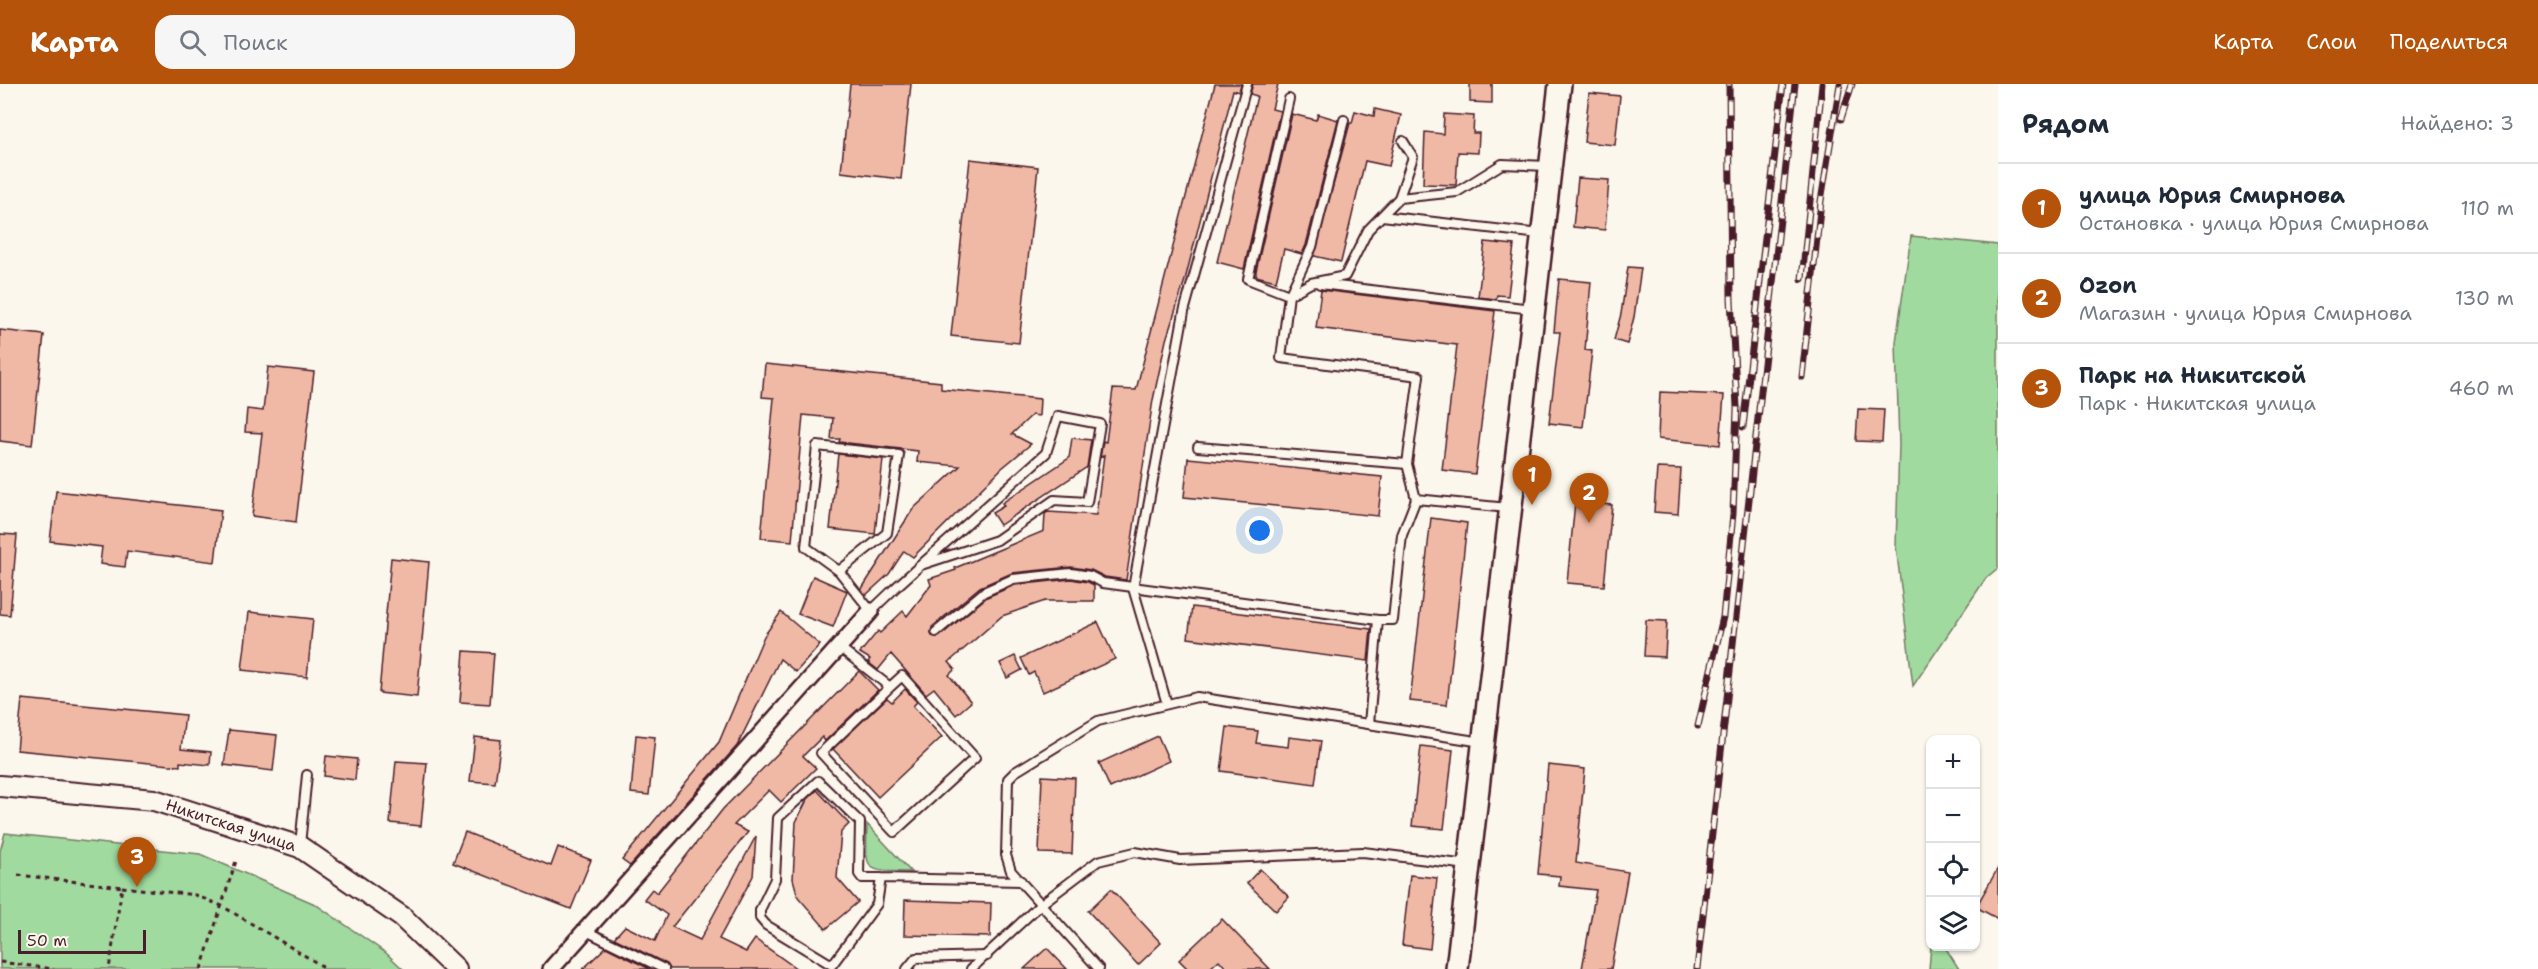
<!DOCTYPE html>
<html lang="ru">
<head>
<meta charset="utf-8">
<style>
	:root { --surface:#fff; --page:#f6f6f7; --text:#1f2937; --muted:#747a83; --line:#e0e1e3; --accent:#b45309 }
	body { margin:0; font-family:"Shantell Sans",sans-serif; background:var(--page); color:var(--text) }
	.controls { position:absolute; right:18px; bottom:18px; display:grid; overflow:hidden; border-radius:12px; box-shadow:0 2px 4px #0004 }
	.controls button { width:54px; height:54px; display:grid; place-items:center; padding:0; border:0; border-bottom:2px solid var(--line); background:var(--surface); color:var(--text); font:30px sans-serif }
	.scale { position:absolute; left:18px; bottom:15px; width:128px; box-sizing:border-box; padding-left:6px; border:3px solid #4a1f2b; border-top:0; font-size:16px; line-height:21px; white-space:nowrap; color:#4a1f2b; -webkit-text-stroke:4px #fbf7ec; paint-order:stroke }
	.you { position:absolute; left:1260px; top:447px; width:21px; height:21px; margin:-15px; border:4px solid #fff; border-radius:50%; background:#1a73e8; box-shadow:0 0 0 9px #1a73e833 }
	.badge { display:grid; place-items:center; width:39px; height:39px; border-radius:50%; background:var(--accent); color:#fff; font-size:20px; font-weight:700 }
	.pin { position:absolute; translate:-50% -50px; filter:drop-shadow(0 2px 3px #0008) }
	.pin::after { content:''; position:absolute; top:32px; width:21px; height:18px; background:inherit; clip-path:polygon(0 0,100% 0,50% 100%) }
	.list { margin:0; padding:0; list-style:none }
	h2 { display:flex; justify-content:space-between; align-items:center; height:78px; margin:0; padding:0 24px; font-size:26px }
	h2 small { font-size:20px; font-weight:400; color:var(--muted) }
	.list li { display:grid; grid-template-columns:39px 1fr auto; gap:18px; align-items:center; box-sizing:border-box; height:90px; padding:0 24px; border-top:2px solid var(--line) }
	.list b { display:block; font-size:22px; white-space:nowrap }
	.list p { margin:0; font-size:20px; white-space:nowrap; color:var(--muted) }
	.list em { font-size:20px; font-style:normal; color:var(--muted) }
	.icon { flex:none; width:33px; height:33px; fill:none; stroke:currentColor; stroke-width:2; stroke-linecap:round; stroke-linejoin:round }
	.map { position:relative; flex:none; width:1998px; height:885px; overflow:hidden }
	header { display:flex; align-items:center; gap:36px; box-sizing:border-box; height:84px; padding:0 30px; background:var(--accent); color:#fff }
	header strong { font-size:28px }
	nav { display:flex; gap:33px; margin-inline-start:auto; font-size:21px }
	.search { width:420px; height:54px; background:var(--page); display:flex; align-items:center; gap:15px; box-sizing:border-box; padding:0 21px; border-radius:18px; color:var(--muted); font-size:22px }
	main { display:flex }
	aside { flex:1; background:var(--surface) }
	.map>svg:first-child { display:block }
</style>
</head>
<body>
<header>
<strong>Карта</strong>
<div class="search"><svg class="icon" aria-label="search" viewBox="0 0 24 24"><circle cx="10" cy="10" r="6"/><path d="M15 15l6 6"/></svg>Поиск</div>
<nav><a>Карта</a><a>Слои</a><a>Поделиться</a></nav>
</header>
<main>
<div class="map">
<svg width="1998" height="885" viewBox="0 0 1998 885">
	<rect width="100%" height="100%" fill="#fbf7ec"/>
	<filter id="ink" filterUnits="userSpaceOnUse"><feTurbulence type="fractalNoise" baseFrequency=".0167" numOctaves="2"/><feDisplacementMap in="SourceGraphic" scale="12" xChannelSelector="R" yChannelSelector="G"/><feConvolveMatrix kernelMatrix="1 2 1 2 8 2 1 2 1" color-interpolation-filters="sRGB"/></filter>
	<g filter="url(#ink)">
		<g fill="#a0da9f" stroke="#757c65" stroke-width="1.5">
			<polygon points="1911,152 1998,161 1998,484 1986,494 1913,602 1896,462 1899,361 1896,258"/>
			<path d="M867 740 911 788C862 787 866 788 867 740Z"/>
			<polygon points="5,749 200,770 315,820 386,869 403,885 0,885 0,767"/>
			<polygon points="1931,862 1945,863 1959,885 1929,885"/>
		</g>
		<g fill="#f0b9a5" stroke="#4a1f2b" stroke-width="1.5">
			<polygon points="850,0 911,0 901,95 841,88"/>
			<polygon points="1215,0 1241,0 1239,8 1233,6 1185,196 1166,256 1153,316 1126,496 1105,493 1091,486 1071,483 1012,489 980,503 932,543 932,552 939,553 987,513 1015,501 1071,495 1088,498 1094,501 1094,517 1045,517 1002,532 949,578 955,585 949,591 971,618 956,631 934,604 926,610 891,570 878,586 868,578 870,575 860,569 878,547 880,549 903,527 907,532 931,501 929,495 956,486 955,484 1044,447 1045,430 1048,428 1096,431 1104,371 1100,374 1103,357 1106,358 1113,305 1136,306"/>
			<polygon points="1253,0 1278,0 1272,25 1280,27 1244,185 1217,178 1257,12 1250,10"/>
			<polygon points="1470,0 1492,0 1492,19 1470,18"/>
			<polygon points="1589,9 1620,12 1615,61 1584,58"/>
			<polygon points="1375,25 1401,31 1389,82 1365,77 1341,178 1314,172 1350,39 1352,39 1355,27 1374,32"/>
			<polygon points="1292,30 1316,36 1318,30 1338,36 1306,161 1302,170 1284,165 1276,197 1256,192 1256,187"/>
			<polygon points="1444,30 1474,32 1473,49 1479,49 1478,69 1458,68 1456,101 1423,100 1425,48 1443,50"/>
			<polygon points="970,75 1038,83 1019,259 951,252"/>
			<polygon points="1578,94 1609,96 1605,146 1573,143"/>
			<polygon points="1485,158 1514,161 1508,212 1497,211 1496,215 1478,213"/>
			<polygon points="1628,183 1641,184 1634,233 1627,260 1614,256 1621,230"/>
			<polygon points="1559,195 1591,198 1585,266 1592,267 1583,343 1549,339 1560,248 1554,248"/>
			<polygon points="1321,206 1495,227 1475,390 1442,386 1457,261 1316,244"/>
			<polygon points="0,246 44,251 32,361 0,357"/>
			<polygon points="765,280 941,298 941,305 1040,315 1039,332 1032,331 1012,350 1031,360 1002,384 913,473 904,467 889,490 866,511 861,506 913,425 960,382 917,378 918,367 839,358 840,355 831,355 833,334 803,331 792,457 761,454 774,314 762,313"/>
			<polygon points="268,283 314,288 296,438 252,432 262,349 245,348 247,325 263,327"/>
			<polygon points="1660,308 1724,311 1720,361 1658,355"/>
			<polygon points="1858,325 1884,326 1882,358 1856,357"/>
			<polygon points="1072,354 1091,356 1087,383 1000,441 992,429 1004,422 1002,419 1069,374"/>
			<polygon points="838,370 883,375 875,450 830,445"/>
			<polygon points="1188,374 1382,393 1378,432 1184,413"/>
			<polygon points="1657,384 1681,385 1678,430 1654,428"/>
			<polygon points="56,407 221,426 215,478 127,467 125,483 100,480 102,463 50,457"/>
			<polygon points="1575,418 1612,421 1604,502 1567,499"/>
			<polygon points="1431,434 1467,439 1447,621 1410,617"/>
			<polygon points="0,450 17,451 10,531 0,530"/>
			<polygon points="391,474 429,478 417,613 379,609"/>
			<polygon points="813,492 847,507 833,543 798,530"/>
			<polygon points="1192,523 1371,545 1368,577 1188,554"/>
			<polygon points="249,528 313,535 307,593 242,586"/>
			<polygon points="781,528 820,561 796,588 780,575 737,662 630,782 622,776 719,658 764,552"/>
			<polygon points="1646,536 1667,537 1665,573 1644,572"/>
			<polygon points="1098,538 1115,575 1043,608 1034,588 1029,591 1021,574"/>
			<polygon points="464,567 494,569 490,620 460,618"/>
			<polygon points="1015,572 1022,586 1007,594 1000,579"/>
			<polygon points="859,587 878,606 825,657 822,653 803,672 816,684 781,718 769,706 734,741 748,748 672,843 700,856 756,752 753,792 719,855 746,868 755,855 797,885 670,885 667,880 614,854 625,842 655,857 667,831 644,815 652,805 657,809 723,725"/>
			<polygon points="905,605 917,618 913,622 942,653 878,713 833,665 887,614 892,618"/>
			<polygon points="22,615 185,631 181,665 211,668 210,681 180,678 180,682 17,666"/>
			<polygon points="1227,643 1258,647 1256,659 1288,663 1289,653 1321,657 1315,700 1221,687"/>
			<polygon points="229,646 277,651 273,687 224,681"/>
			<polygon points="636,651 655,653 649,711 631,709"/>
			<polygon points="1158,652 1169,677 1110,704 1099,679"/>
			<polygon points="475,653 501,656 495,699 470,697"/>
			<polygon points="1421,662 1453,666 1444,745 1412,742"/>
			<polygon points="326,672 357,675 355,696 324,692"/>
			<polygon points="396,677 427,679 421,742 390,739"/>
			<polygon points="1548,681 1585,685 1576,779 1628,788 1611,885 1582,885 1596,806 1559,802 1560,792 1538,790"/>
			<polygon points="1042,692 1075,694 1072,770 1039,769"/>
			<polygon points="817,706 849,740 841,748 837,794 858,818 826,845 798,813 793,795 796,738 807,716"/>
			<polygon points="465,748 551,782 558,763 591,776 571,825 453,779"/>
			<polygon points="1998,784 1998,835 1976,823"/>
			<polygon points="1260,785 1289,813 1276,827 1247,799"/>
			<polygon points="1410,791 1437,794 1430,865 1402,861"/>
			<polygon points="1111,805 1161,859 1138,881 1088,827"/>
			<polygon points="905,816 991,819 990,853 904,851"/>
			<polygon points="1222,835 1270,885 1227,885 1219,876 1209,885 1188,885 1179,876"/>
			<polygon points="606,863 650,885 583,885"/>
			<polygon points="1047,864 1067,885 1024,885"/>
		</g>
		<g fill="none" stroke-linecap="round" stroke-linejoin="round">
			<defs>
				<g id="service">
					<polyline points="1289,15 1248,195 1289,211 1281,274 1419,292 1407,380 1416,415 1508,424"/>
					<polyline points="1399,114 1413,73 1403,57"/>
					<polyline points="1382,132 1540,150"/>
					<polyline points="1320,200 1532,225"/>
					<polyline points="1290,210 1312,163 1344,36"/>
					<polyline points="1289,211 1311,199 1345,192 1368,146 1399,114 1457,108 1502,80 1548,82"/>
					<polyline points="1198,363 1407,380"/>
					<polyline points="839,487 887,449 899,371 817,362 806,463 839,487 871,527 895,504 1046,369 1058,332 1100,340 1087,418 1054,416 997,456 921,481"/>
					<polyline points="1378,536 1393,536 1402,451 1416,415"/>
					<polyline points="936,548 984,508 1013,495 1071,489 1090,492 1103,499 1378,536 1369,640"/>
					<polyline points="839,563 890,603 902,592 975,674 894,748 821,669 890,603"/>
					<polyline points="1167,620 1133,504 1184,228 1247,0"/>
					<polyline points="300,761 307,691"/>
					<polyline points="881,794 877,820 832,881 766,841 760,834 760,826 775,795 778,734 818,697 860,738 859,790 862,794 881,794 1021,797"/>
					<polyline points="586,847 664,885"/>
					<polyline points="907,885 916,874 987,872"/>
					<polyline points="971,885 1041,820 1098,777 1135,768 1180,776 1363,768 1468,781"/>
					<polyline points="1099,885 1011,787 1006,771 1008,695 1015,688 1098,637 1197,613 1482,658"/>
				</g>
				<polyline id="minor" points="551,885 871,527"/>
				<polyline id="tertiary" points="0,702 154,716 300,763 402,833 456,885"/>
				<polyline id="secondary" points="1457,885 1560,0"/>
			</defs>
			<use href="#service" stroke="#4a1f2b" stroke-width="12"/>
			<use href="#minor" stroke="#4a1f2b" stroke-width="20"/>
			<use href="#tertiary" stroke="#4a1f2b" stroke-width="24"/>
			<use href="#secondary" stroke="#4a1f2b" stroke-width="26"/>
			<g stroke="#4a1f2b" stroke-width="3" stroke-dasharray="4.5 4.5" stroke-linecap="butt">
				<polyline points="18,791 122,803 109,885"/>
				<polyline points="122,803 195,811 222,822 327,885"/>
				<polyline points="0,878 54,885"/>
				<polyline points="201,885 236,777"/>
			</g>
			<use href="#service" stroke="#fbf7ec" stroke-width="8"/>
			<use href="#minor" stroke="#fbf7ec" stroke-width="15"/>
			<use href="#tertiary" stroke="#fbf7ec" stroke-width="20"/>
			<use href="#secondary" stroke="#fbf7ec" stroke-width="21"/>
			<defs>
				<g id="rail">
					<polyline points="1841,35 1852,0"/>
					<polyline points="1802,195 1822,0"/>
					<polyline points="1802,293 1821,117 1840,0"/>
					<polyline points="1743,343 1783,0"/>
					<polyline points="1698,642 1723,533 1733,430 1737,323 1731,215 1729,0"/>
					<polyline points="1697,885 1795,0"/>
				</g>
			</defs>
			<use href="#rail" stroke="#4a1f2b" stroke-width="7"/>
			<use href="#rail" stroke="#fbf7ec" stroke-width="4.5" stroke-dasharray="14" stroke-linecap="butt"/>
		</g>
	</g>
	<g text-anchor="middle" dominant-baseline="central" stroke-width="4.5" stroke-linejoin="round" paint-order="stroke">
		<g font-size="16" fill="#4a1f2b" stroke="#fbf7ec">
			<text transform="translate(231 741) rotate(18)">Никитская улица</text>
		</g>
	</g>
</svg>
<div class="controls">
<button>+</button>
<button>−</button>
<button><svg class="icon" aria-label="locate" viewBox="0 0 24 24"><circle cx="12" cy="12" r="6"/><path d="M12 2v4M12 18v4M2 12h4M18 12h4"/></svg></button>
<button><svg class="icon" aria-label="layers" viewBox="0 0 24 24"><path d="M12 4l9 5-9 5-9-5zM3 14l9 5 9-5"/></svg></button>
</div>
<div class="scale">50 m</div>
<div class="you"></div>
<div class="pin badge" style="left:1532px;top:421px">1</div>
<div class="pin badge" style="left:1589px;top:439px">2</div>
<div class="pin badge" style="left:137px;top:803px">3</div>
</div>
<aside>
<h2>Рядом<small>Найдено: 3</small></h2>
<ul class="list">
<li><span class="badge">1</span><div><b>улица Юрия Смирнова</b><p>Остановка · улица Юрия Смирнова</p></div><em>110 m</em></li>
<li><span class="badge">2</span><div><b>Ozon</b><p>Магазин · улица Юрия Смирнова</p></div><em>130 m</em></li>
<li><span class="badge">3</span><div><b>Парк на Никитской</b><p>Парк · Никитская улица</p></div><em>460 m</em></li>
</ul>
</aside>
</main>
</body>
</html>
